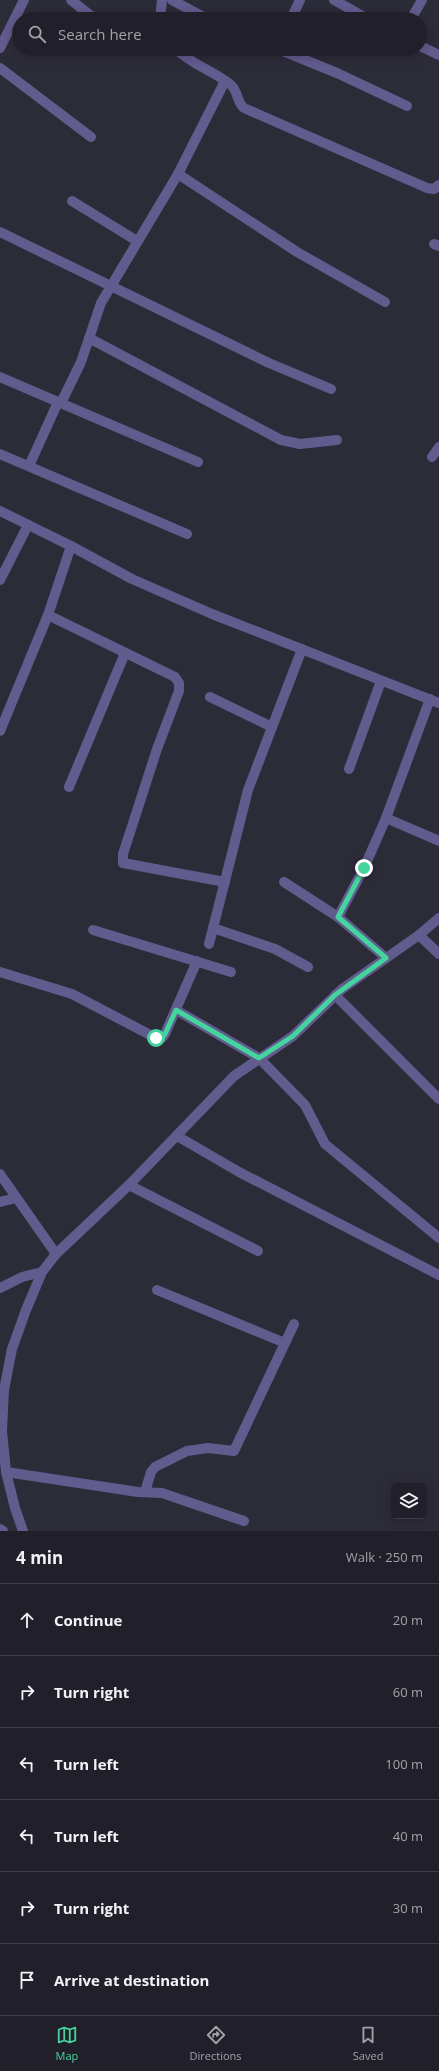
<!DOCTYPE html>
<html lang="en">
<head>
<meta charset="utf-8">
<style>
	:root { --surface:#21202a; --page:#2d2d36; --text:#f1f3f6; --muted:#a2a3a8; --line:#3e3e47; --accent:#46d49e }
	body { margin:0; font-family:"Open Sans",sans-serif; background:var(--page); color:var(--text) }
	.controls { position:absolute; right:12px; bottom:12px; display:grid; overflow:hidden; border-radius:6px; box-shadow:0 2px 10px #0003 }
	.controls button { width:36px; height:36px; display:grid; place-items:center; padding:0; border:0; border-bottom:1px solid var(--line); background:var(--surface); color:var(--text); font:20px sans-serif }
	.stop { position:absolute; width:12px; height:12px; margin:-9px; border:3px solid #46d49e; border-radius:50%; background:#fff }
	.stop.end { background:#46d49e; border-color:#fff; box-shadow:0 1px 4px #0008 }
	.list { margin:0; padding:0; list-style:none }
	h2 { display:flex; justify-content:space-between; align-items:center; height:52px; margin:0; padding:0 16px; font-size:17px }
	h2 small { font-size:13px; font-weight:400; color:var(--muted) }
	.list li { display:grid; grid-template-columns:26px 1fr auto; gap:12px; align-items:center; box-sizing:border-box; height:72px; padding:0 16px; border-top:1px solid var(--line) }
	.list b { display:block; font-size:15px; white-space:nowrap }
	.list em { font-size:13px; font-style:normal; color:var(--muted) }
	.icon { flex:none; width:22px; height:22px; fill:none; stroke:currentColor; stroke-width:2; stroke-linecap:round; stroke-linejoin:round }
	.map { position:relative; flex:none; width:439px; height:1531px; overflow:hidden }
	.search { position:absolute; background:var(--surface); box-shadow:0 2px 10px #0003; left:12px; right:12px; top:12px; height:44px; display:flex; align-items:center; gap:10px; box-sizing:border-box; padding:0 14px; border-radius:22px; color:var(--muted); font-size:15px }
	.sheet { height:484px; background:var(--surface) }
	nav { display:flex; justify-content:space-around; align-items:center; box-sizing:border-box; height:56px; border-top:1px solid var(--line); background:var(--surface); font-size:11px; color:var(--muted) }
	nav a { display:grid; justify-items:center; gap:2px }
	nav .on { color:var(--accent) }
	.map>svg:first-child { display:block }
</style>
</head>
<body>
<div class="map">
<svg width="439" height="1531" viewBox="0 0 439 1531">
	<rect width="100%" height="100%" fill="#2c2b38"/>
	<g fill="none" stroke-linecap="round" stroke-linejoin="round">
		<g stroke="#615b8e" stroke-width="10">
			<polyline points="71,0 95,19"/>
			<polyline points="172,0 207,19"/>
			<polyline points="334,0 368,19"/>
			<polyline points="160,19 162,0"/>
			<polyline points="291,19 300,0"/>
			<polyline points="411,19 422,0"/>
			<polyline points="420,46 439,55"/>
			<polyline points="0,48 24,0"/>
			<path d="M176 49C192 65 214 71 231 85 238 91 237 103 244 108L427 188 434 189 439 185"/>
			<polyline points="278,49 337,73 407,106"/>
			<polyline points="0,68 91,137"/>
			<polyline points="178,174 297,252 385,302"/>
			<polyline points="72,201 137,241"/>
			<polyline points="0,232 269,363 331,389"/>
			<polyline points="434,244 439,246"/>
			<polyline points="89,338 281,440 300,444 337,440"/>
			<polyline points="0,377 198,462"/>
			<polyline points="61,403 81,362 101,303 178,174 225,81"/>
			<polyline points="0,454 187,534"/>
			<polyline points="432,457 439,447"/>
			<polyline points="29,466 58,402"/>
			<polyline points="0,511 71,546 132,579 212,614 439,703"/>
			<polyline points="0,580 28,525"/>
			<polyline points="48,615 175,677 179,683 179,691 157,749 123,854 123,863 225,882"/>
			<polyline points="210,697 272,727"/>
			<polyline points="0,731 48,615 71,546"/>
			<polyline points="349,769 381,681"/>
			<polyline points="69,787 125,653"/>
			<polyline points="386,818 439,841"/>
			<polyline points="284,882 338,917 386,958"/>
			<polyline points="338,917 364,868 386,818 430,699"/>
			<polyline points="213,928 275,949 308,967"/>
			<polyline points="93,930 231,972"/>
			<polyline points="419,935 439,954"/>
			<polyline points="209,944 248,790 302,649"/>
			<polyline points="0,972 72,994 156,1038 162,1038 165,1034 197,961"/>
			<polyline points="335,995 439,1099"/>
			<polyline points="176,1010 259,1058 305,1105 325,1144 439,1238"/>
			<polyline points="177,1136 239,1172 439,1275"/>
			<polyline points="0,1174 56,1254"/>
			<polyline points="129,1185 258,1251"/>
			<polyline points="0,1202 16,1198"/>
			<polyline points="0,1288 22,1277 42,1272"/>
			<polyline points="157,1290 285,1343"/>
			<polyline points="6,1472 138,1492 162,1493 244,1521"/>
			<polyline points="145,1492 151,1472 155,1467 187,1451 208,1448 234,1451 294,1324"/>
			<polyline points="0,1529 3,1531"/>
			<polyline points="23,1531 15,1508 6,1472 2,1431 4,1390 12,1349 26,1310 42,1272 56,1254 129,1185 234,1076 293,1036 342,989 419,935 439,918"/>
		</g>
	</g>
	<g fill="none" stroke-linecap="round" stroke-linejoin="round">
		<polyline stroke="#46d49e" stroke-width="5" points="156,1038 162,1038 165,1034 176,1010 259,1058 293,1036 335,995 386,958 338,917 364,868"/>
	</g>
</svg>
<div class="controls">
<button><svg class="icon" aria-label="layers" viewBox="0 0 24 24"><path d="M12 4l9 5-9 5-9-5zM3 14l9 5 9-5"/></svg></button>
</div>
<div class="stop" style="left:156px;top:1038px"></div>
<div class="stop end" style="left:364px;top:868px"></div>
<div class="search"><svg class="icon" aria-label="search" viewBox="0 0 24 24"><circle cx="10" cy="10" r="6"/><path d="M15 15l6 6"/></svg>Search here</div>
</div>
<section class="sheet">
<h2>4 min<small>Walk · 250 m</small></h2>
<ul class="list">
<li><svg class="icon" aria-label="ahead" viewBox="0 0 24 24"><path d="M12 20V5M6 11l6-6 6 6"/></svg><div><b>Continue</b></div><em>20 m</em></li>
<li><svg class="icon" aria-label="right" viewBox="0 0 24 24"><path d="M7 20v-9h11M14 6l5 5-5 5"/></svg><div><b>Turn right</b></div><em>60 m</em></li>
<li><svg class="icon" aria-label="left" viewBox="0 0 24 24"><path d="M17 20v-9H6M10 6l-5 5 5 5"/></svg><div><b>Turn left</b></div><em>100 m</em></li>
<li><svg class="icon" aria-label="left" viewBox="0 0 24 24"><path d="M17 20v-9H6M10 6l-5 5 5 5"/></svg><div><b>Turn left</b></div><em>40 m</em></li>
<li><svg class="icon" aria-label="right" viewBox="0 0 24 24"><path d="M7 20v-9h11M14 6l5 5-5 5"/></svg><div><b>Turn right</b></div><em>30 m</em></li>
<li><svg class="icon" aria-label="arrive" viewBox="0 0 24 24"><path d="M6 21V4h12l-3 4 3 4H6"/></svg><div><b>Arrive at destination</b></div></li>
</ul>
</section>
<nav>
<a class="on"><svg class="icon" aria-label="map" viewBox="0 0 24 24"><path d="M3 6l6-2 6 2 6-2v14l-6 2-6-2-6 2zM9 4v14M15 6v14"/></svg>Map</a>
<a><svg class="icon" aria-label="directions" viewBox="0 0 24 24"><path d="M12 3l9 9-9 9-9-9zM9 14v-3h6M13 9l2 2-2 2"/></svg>Directions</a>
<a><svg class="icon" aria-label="saved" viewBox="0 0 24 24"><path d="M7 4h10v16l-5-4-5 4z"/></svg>Saved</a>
</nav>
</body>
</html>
